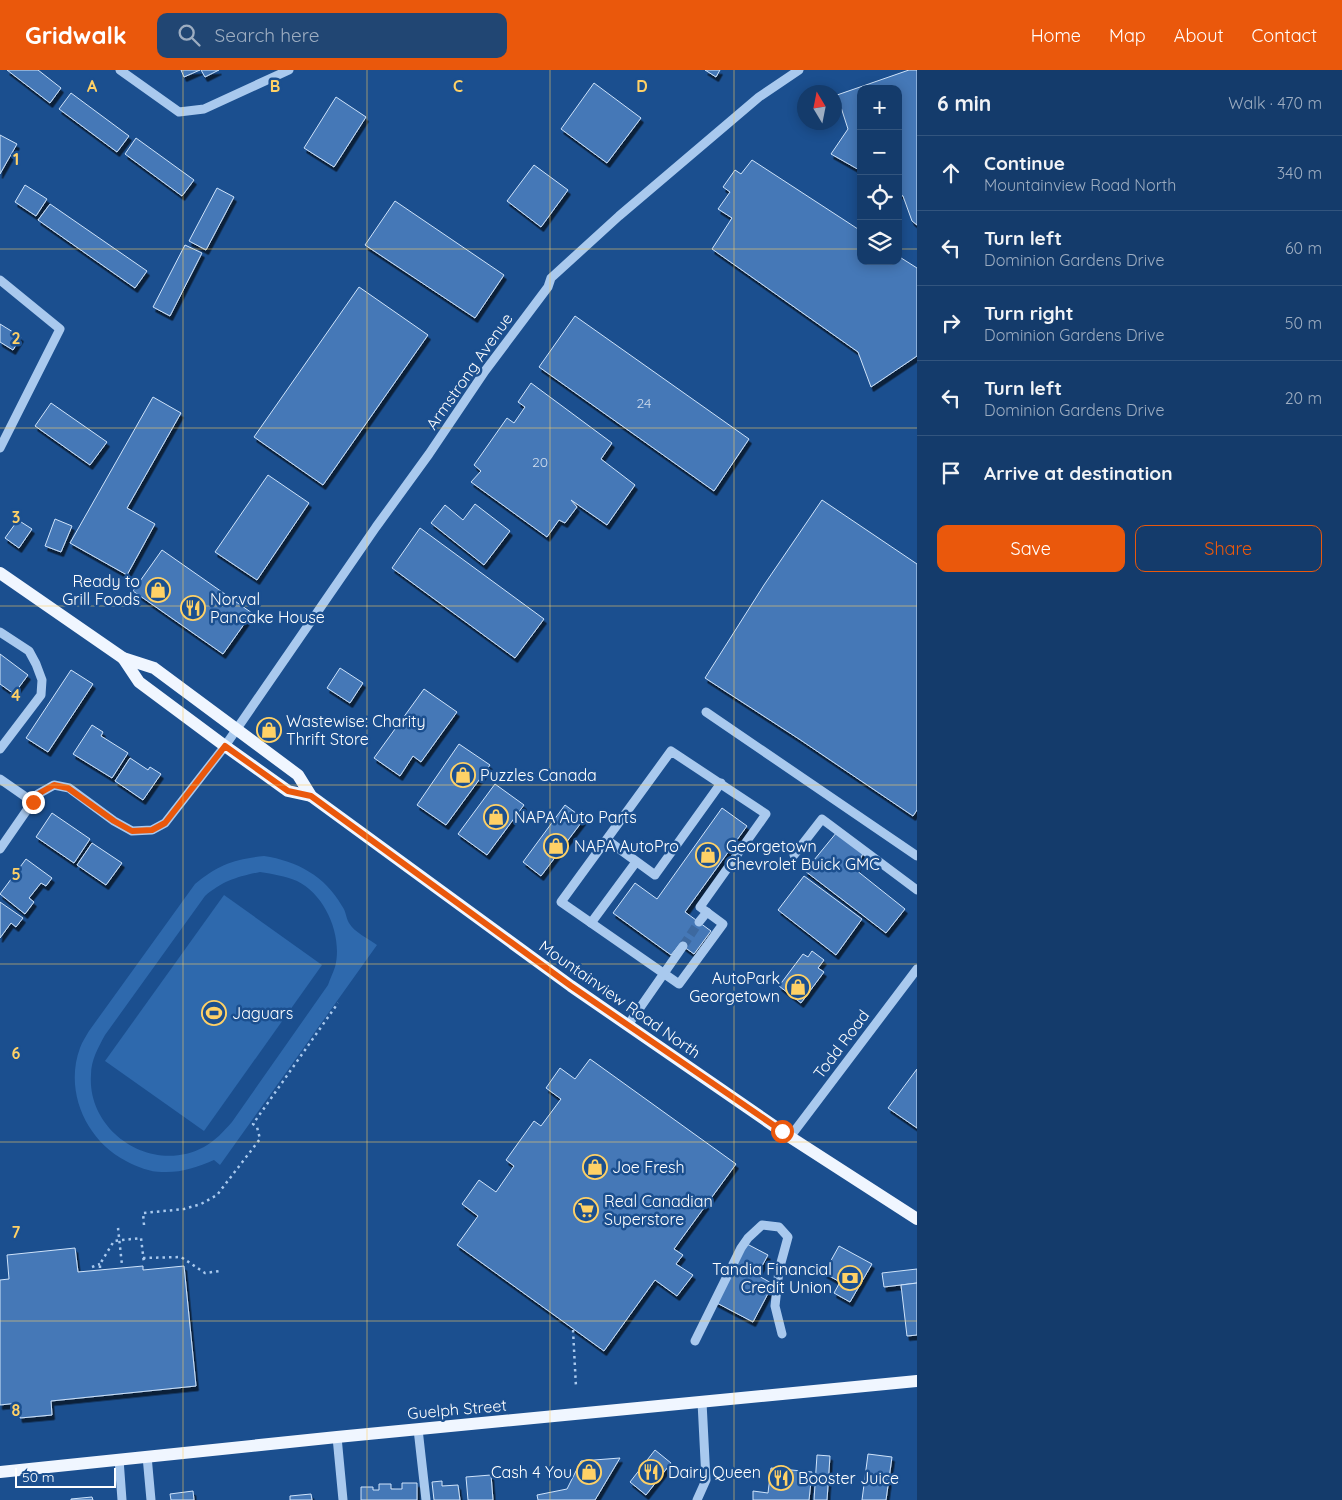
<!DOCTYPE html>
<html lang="en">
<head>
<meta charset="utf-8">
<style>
	:root { --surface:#143b6b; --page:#214673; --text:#f1f3f6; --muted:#9dadc1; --line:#33557e; --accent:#ea580c }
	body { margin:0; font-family:Quicksand,sans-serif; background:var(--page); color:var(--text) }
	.controls { position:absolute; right:15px; top:15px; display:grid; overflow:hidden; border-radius:10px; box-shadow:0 2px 12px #0003 }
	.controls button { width:45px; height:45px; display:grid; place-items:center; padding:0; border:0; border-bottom:1px solid var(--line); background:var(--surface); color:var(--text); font:25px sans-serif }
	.compass { position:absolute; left:797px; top:15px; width:45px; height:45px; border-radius:50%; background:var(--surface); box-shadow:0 2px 12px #0003; rotate:350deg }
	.scale { position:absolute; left:15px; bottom:12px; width:101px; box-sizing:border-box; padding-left:5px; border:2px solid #fff; border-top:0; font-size:14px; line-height:18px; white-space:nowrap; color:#fff; -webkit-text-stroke:4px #1b4f8f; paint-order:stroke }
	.stop { position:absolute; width:15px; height:15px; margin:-11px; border:4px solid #ea580c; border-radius:50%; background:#fff }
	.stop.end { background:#ea580c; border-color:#fff; box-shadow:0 1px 5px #0008 }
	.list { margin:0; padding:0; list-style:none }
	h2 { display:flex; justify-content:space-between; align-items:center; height:65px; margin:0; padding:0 20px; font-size:21px }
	h2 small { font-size:16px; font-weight:400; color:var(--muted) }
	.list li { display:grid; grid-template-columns:32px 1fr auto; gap:15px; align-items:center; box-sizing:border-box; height:75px; padding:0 20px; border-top:1px solid var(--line) }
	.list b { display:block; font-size:19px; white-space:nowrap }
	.list p { margin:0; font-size:16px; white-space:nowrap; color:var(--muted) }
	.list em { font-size:16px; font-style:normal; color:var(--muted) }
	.actions { display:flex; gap:10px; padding:15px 20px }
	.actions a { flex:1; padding:11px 0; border:1px solid var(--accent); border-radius:10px; text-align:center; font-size:18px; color:var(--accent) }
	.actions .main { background:var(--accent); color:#fff }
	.icon { flex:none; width:28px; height:28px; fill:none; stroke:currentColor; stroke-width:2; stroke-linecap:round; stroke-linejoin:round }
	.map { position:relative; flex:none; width:917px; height:1430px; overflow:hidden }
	header { display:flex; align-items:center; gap:30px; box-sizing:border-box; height:70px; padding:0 25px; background:var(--accent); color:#fff }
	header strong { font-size:24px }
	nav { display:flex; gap:28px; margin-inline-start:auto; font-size:18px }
	.search { width:350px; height:45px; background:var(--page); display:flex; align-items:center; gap:12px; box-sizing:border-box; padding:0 18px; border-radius:10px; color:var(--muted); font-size:19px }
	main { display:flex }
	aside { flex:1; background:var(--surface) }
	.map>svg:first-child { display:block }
</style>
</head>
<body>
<header>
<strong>Gridwalk</strong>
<div class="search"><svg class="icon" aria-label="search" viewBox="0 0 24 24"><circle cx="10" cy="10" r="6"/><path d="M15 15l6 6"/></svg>Search here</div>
<nav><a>Home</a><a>Map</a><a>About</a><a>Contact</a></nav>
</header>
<main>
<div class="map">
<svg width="917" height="1430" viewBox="0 0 917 1430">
	<defs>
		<filter id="shadow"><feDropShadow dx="2.5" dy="4.5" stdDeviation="0" flood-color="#0009"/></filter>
	</defs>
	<rect width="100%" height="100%" fill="#1b4f8f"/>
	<g fill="#2e69ad" fill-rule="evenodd">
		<path d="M264 786C297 791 325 806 342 836 346 841 346 848 349 853 354 862 369 869 377 875L220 1095 214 1090C197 1097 181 1103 162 1102 150 1102 137 1097 126 1091 86 1070 64 1021 80 978 82 972 86 966 89 961L195 814C218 795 234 789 264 786ZM260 802C273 804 285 806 297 811 326 825 343 867 335 897 333 903 330 909 328 915L232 1052C224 1061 215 1071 204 1077 152 1105 87 1062 91 1005 91 990 98 978 105 965L205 826C223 811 236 807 260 802Z"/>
		<polygon points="224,825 322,895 204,1061 105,991"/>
	</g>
	<g fill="#4478b7" stroke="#cfe3fa" filter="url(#shadow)">
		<polygon points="7,0 38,0 61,18 50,33"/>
		<polygon points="181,0 200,0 184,7"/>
		<polygon points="201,0 219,0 205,7"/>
		<polygon points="705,0 720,0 716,7"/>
		<polygon points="909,0 917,0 917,155 912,151 903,126 898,123 898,19 861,19 861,101 831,84 848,59 837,25"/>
		<polygon points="594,13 641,48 607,93 561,59"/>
		<polygon points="71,23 129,66 117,82 59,39"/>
		<polygon points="336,27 366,47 334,97 304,78"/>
		<polygon points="0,65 17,74 0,104"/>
		<polygon points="136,68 194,110 182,126 125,84"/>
		<polygon points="752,90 861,161 861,191 898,191 898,186 917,198 917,286 871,317 858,282 712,179 732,148 718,139 730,122 723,117 735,100 741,104"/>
		<polygon points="534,95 568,120 541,157 507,131"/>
		<polygon points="25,115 47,129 36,146 15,132"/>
		<polygon points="217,118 234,127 206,180 189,171"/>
		<polygon points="395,131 504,205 475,248 365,175"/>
		<polygon points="50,134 147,201 135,218 38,150"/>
		<polygon points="185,175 202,183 170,246 153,237"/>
		<polygon points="359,217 428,265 323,415 254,367"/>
		<polygon points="575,246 749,369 714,421 539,297"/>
		<polygon points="0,254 21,267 13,280 0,272"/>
		<polygon points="531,313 612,373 601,389 635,415 607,455 571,430 577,437 565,453 559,450 547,467 471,412 481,401 474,395 507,348 514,353 525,337 518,332"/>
		<polygon points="153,327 181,343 127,438 155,454 127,505 70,473"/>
		<polygon points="51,333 107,372 90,395 35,356"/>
		<polygon points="268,405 309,433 257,510 215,482"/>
		<polygon points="822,430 917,494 917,740 913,746 799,669 705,608 764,515"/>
		<polygon points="475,434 510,461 484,495 431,453 445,435 463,450"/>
		<polygon points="55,449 72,456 61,482 45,476"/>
		<polygon points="18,450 32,459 19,478 5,468"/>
		<polygon points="420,458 544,549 515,588 392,498"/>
		<polygon points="162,480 252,543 223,584 133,521"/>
		<polygon points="0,584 28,605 14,624 0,614"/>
		<polygon points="340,598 363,613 350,633 327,618"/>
		<polygon points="71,600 93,614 48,682 26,668"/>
		<polygon points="424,619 457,642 421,692 413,686 400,706 374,688"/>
		<polygon points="92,655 103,662 101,666 128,683 112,708 73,684"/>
		<polygon points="459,674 490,695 446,755 417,735"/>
		<polygon points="130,688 148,700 150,697 161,704 143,730 115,711"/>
		<polygon points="495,714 524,735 487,785 458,764"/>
		<polygon points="565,735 584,749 541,806 523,792"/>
		<polygon points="722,738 747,756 685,842 711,861 694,884 680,874 671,885 613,843 635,813 657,829"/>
		<polygon points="52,743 90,769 74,793 36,767"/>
		<polygon points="837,762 863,783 856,800 905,839 886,863 805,801"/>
		<polygon points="92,773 122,793 106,815 77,795"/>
		<polygon points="26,789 52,808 46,816 41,813 29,828 34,832 25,844 0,824"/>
		<polygon points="804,806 862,849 836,885 778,840"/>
		<polygon points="0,832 23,848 16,857 11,853 0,868"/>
		<polygon points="812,881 824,890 818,898 824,902 801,933 779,916 803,884 808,887"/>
		<polygon points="590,989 736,1094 674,1179 683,1185 676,1194 693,1205 677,1226 655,1210 604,1281 457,1175 478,1146 462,1134 479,1110 496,1122 514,1096 506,1090 534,1051 541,1056 561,1029 546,1018 560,998 575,1009"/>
		<polygon points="917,999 917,1058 888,1038"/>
		<polygon points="747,1174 768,1185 757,1205 773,1214 753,1252 715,1232"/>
		<polygon points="839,1176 872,1194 850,1232 834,1223 840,1212 824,1203"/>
		<polygon points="75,1178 78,1202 143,1196 143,1200 184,1196 196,1316 51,1331 52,1345 20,1348 18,1333 0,1335 0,1210 9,1209 7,1185"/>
		<polygon points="917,1199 917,1213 884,1217 882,1203"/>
		<polygon points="917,1213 917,1265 907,1266 901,1215"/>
		<polygon points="655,1380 671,1393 646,1425 630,1412"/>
		<polygon points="868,1384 892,1387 886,1430 862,1430"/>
		<polygon points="817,1385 830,1386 827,1430 814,1430"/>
		<polygon points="620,1388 595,1430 538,1430 537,1425 567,1419 581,1391"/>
		<polygon points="771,1398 812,1402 809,1430 753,1430 753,1421 768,1423"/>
		<polygon points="491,1405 493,1430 468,1430 466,1407"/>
		<polygon points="442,1411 442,1416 458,1415 460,1430 434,1430 432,1412"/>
		<polygon points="402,1413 417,1413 417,1430 361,1430 361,1417 373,1417 373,1420 379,1420 379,1414 391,1414 391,1419 402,1419"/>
		<polygon points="193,1421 194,1430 171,1430 170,1424"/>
		<polygon points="311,1424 312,1430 290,1430 290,1426"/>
		<polygon points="92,1427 93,1430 71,1430 71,1429"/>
	</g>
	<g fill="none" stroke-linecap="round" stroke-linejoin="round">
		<polyline stroke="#3d69a0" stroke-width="9" stroke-dasharray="9 4.5" stroke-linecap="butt" points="683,876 699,852"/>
		<g stroke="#a9c9ee" stroke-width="2.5" stroke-dasharray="2.5 4" stroke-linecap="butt">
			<polyline points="144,1155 143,1143 184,1139 201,1134 217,1125 260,1069 257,1057 253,1054 338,933"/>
			<polyline points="118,1158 122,1195"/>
			<polyline points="143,1188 181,1187 205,1203 220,1201"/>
			<polyline points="92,1197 100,1194"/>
			<polyline points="100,1198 100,1194 114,1171 141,1168 144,1193"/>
			<polyline points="573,1260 576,1317"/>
		</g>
		<g stroke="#a9c9ee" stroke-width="9">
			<polyline points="120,0 179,42 204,39 289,0"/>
			<polyline points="0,210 60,259 0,378"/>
			<polyline points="0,562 29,581 36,594 42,610 41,625 0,679"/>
			<polyline points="706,642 917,786"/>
			<polygon points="671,681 766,744 700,837 723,854 679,914 561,832"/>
			<polyline points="0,709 33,732"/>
			<polyline points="607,770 655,805 721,713"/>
			<polyline points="0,779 38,724 54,715 69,718 114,751 132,761 152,760 165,753 225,676 376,457 429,384 485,301 548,217 551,208 619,146 759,27 799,0"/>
			<polyline points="794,785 822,749 917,820"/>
			<polyline points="699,852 707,842"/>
			<polyline points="591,853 636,792"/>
			<polyline points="628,955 683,876"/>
			<polyline points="790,1067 917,899"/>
			<polyline points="695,1271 741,1178 748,1168 762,1155 779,1157 788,1167 779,1200 775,1236 782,1264"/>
			<polyline points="418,1359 426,1430"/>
			<polyline points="337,1367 343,1430"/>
			<polyline points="147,1386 151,1430"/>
			<polyline points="119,1389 122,1430"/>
			<polyline points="697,1430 706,1410 702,1332"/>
		</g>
		<g stroke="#f0f6ff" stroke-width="12">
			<polyline points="0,503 123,588 154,598 298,705 311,726 571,916 790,1067 917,1149"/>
			<polyline points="123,588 139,612 225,676 288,721 311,726"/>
			<polyline points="0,1402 337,1367 917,1311"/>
		</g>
	</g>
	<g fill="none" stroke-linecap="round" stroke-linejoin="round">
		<polyline stroke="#ea580c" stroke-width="6" points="33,732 38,724 54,715 68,718 114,751 132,761 152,760 165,753 225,676 288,721 311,726 571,916 782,1061"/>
	</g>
	<path fill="none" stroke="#ffd166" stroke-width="1" stroke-opacity="0.55" d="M183 0V1430M367 0V1430M550 0V1430M734 0V1430M0 179H861M898 179H917M0 358H917M0 536H917M0 715H917M0 894H917M0 1072H917M0 1251H917"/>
	<defs>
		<symbol id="shop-ring" viewBox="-11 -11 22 22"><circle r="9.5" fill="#1b4f8f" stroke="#ffd166" stroke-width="1.5"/><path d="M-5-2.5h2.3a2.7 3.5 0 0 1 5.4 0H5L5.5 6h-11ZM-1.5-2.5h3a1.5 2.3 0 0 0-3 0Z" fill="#ffd166"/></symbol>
		<symbol id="restaurant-ring" viewBox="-11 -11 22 22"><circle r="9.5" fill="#1b4f8f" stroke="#ffd166" stroke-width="1.5"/><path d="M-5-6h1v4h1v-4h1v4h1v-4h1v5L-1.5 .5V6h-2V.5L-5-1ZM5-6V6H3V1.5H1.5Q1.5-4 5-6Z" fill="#ffd166"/></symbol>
		<symbol id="stadium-ring" viewBox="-11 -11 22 22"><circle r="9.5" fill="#1b4f8f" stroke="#ffd166" stroke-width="1.5"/><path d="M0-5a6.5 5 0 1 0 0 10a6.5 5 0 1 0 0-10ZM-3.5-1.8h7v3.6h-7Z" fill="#ffd166"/></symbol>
		<symbol id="supermarket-ring" viewBox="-11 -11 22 22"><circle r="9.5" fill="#1b4f8f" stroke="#ffd166" stroke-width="1.5"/><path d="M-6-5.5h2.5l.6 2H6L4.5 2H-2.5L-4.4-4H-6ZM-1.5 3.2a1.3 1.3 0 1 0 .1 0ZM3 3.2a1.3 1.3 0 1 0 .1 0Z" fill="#ffd166"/></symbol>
		<symbol id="bank-ring" viewBox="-11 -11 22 22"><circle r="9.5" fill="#1b4f8f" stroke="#ffd166" stroke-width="1.5"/><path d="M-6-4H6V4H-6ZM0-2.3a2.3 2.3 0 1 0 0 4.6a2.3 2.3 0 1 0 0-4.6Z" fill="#ffd166"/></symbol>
	</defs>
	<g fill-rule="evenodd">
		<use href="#shop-ring" x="144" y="506" width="28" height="28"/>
		<use href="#restaurant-ring" x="179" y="524" width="28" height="28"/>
		<use href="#shop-ring" x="255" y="646" width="28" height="28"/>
		<use href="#shop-ring" x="449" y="691" width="28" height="28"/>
		<use href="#shop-ring" x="482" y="733" width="28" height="28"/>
		<use href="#shop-ring" x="542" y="762" width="28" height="28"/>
		<use href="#shop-ring" x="694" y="771" width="28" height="28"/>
		<use href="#shop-ring" x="784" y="903" width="28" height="28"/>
		<use href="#stadium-ring" x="200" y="929" width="28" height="28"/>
		<use href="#shop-ring" x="581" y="1083" width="28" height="28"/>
		<use href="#supermarket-ring" x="572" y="1126" width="28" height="28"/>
		<use href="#bank-ring" x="836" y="1194" width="28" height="28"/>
		<use href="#shop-ring" x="575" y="1388" width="28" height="28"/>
		<use href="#restaurant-ring" x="637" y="1388" width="28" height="28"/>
		<use href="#restaurant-ring" x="767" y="1394" width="28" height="28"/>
	</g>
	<g text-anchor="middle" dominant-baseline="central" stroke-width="5" stroke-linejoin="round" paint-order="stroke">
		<g font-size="14" fill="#d0dded">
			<text x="644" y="333">24</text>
			<text x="540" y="392">20</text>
		</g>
		<g font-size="16" fill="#fff" stroke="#1b4f8f">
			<text transform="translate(469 301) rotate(-55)">Armstrong Avenue</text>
			<text transform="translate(620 929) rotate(35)">Mountainview Road North</text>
			<text transform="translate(841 974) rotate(-53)">Todd Road</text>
			<text transform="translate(457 1339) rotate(-5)">Guelph Street</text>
		</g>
		<g font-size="16" fill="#fff" stroke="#1b4f8f" text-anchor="start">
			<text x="140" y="511" text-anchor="end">Ready to<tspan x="140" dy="18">Grill Foods</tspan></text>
			<text x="210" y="529">Norval<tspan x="210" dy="18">Pancake House</tspan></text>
			<text x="286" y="651">Wastewise: Charity<tspan x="286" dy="18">Thrift Store</tspan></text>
			<text x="480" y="705">Puzzles Canada</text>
			<text x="514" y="747">NAPA Auto Parts</text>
			<text x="574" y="776">NAPA AutoPro</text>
			<text x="726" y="776">Georgetown<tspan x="726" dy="18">Chevrolet Buick GMC</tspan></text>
			<text x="780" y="908" text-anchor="end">AutoPark<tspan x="780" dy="18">Georgetown</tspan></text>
			<text x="232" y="943">Jaguars</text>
			<text x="612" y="1097">Joe Fresh</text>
			<text x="604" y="1131">Real Canadian<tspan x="604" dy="18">Superstore</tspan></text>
			<text x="832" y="1199" text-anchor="end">Tandia Financial<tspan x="832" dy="18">Credit Union</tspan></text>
			<text x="572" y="1402" text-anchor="end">Cash 4 You</text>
			<text x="668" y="1402">Dairy Queen</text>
			<text x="798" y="1408">Booster Juice</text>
		</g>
	</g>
	<g font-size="16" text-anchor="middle" font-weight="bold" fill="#ffd166" stroke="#1b4f8f" stroke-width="5" stroke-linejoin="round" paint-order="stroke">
		<text x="92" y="22">A</text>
		<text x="275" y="22">B</text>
		<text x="458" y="22">C</text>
		<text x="642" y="22">D</text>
		<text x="16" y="95">1</text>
		<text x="16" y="274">2</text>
		<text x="16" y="453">3</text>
		<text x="16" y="631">4</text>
		<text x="16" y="810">5</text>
		<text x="16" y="989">6</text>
		<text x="16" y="1168">7</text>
		<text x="16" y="1346">8</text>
	</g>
</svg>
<div class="controls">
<button>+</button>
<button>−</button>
<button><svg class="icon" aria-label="locate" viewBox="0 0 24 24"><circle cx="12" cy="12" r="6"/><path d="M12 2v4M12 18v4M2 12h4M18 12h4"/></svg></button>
<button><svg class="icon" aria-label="layers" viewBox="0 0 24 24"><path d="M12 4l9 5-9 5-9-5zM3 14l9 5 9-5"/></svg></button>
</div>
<svg class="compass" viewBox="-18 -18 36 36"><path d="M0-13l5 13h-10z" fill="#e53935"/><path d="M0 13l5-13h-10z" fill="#9dadc1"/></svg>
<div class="scale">50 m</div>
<div class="stop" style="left:782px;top:1061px"></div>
<div class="stop end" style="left:33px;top:732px"></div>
</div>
<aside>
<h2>6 min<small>Walk · 470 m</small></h2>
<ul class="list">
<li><svg class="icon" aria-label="ahead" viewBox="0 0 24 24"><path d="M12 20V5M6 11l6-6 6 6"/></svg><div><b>Continue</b><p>Mountainview Road North</p></div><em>340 m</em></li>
<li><svg class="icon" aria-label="left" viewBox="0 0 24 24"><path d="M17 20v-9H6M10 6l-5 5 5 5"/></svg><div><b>Turn left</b><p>Dominion Gardens Drive</p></div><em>60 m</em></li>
<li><svg class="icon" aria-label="right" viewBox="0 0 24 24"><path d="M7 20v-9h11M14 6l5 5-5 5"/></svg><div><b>Turn right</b><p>Dominion Gardens Drive</p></div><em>50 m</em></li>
<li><svg class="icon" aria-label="left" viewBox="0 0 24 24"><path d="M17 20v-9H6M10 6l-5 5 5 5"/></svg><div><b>Turn left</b><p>Dominion Gardens Drive</p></div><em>20 m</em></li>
<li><svg class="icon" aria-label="arrive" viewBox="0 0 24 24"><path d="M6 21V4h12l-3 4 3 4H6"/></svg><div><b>Arrive at destination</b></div></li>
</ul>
<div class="actions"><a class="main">Save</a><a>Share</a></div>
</aside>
</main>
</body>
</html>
